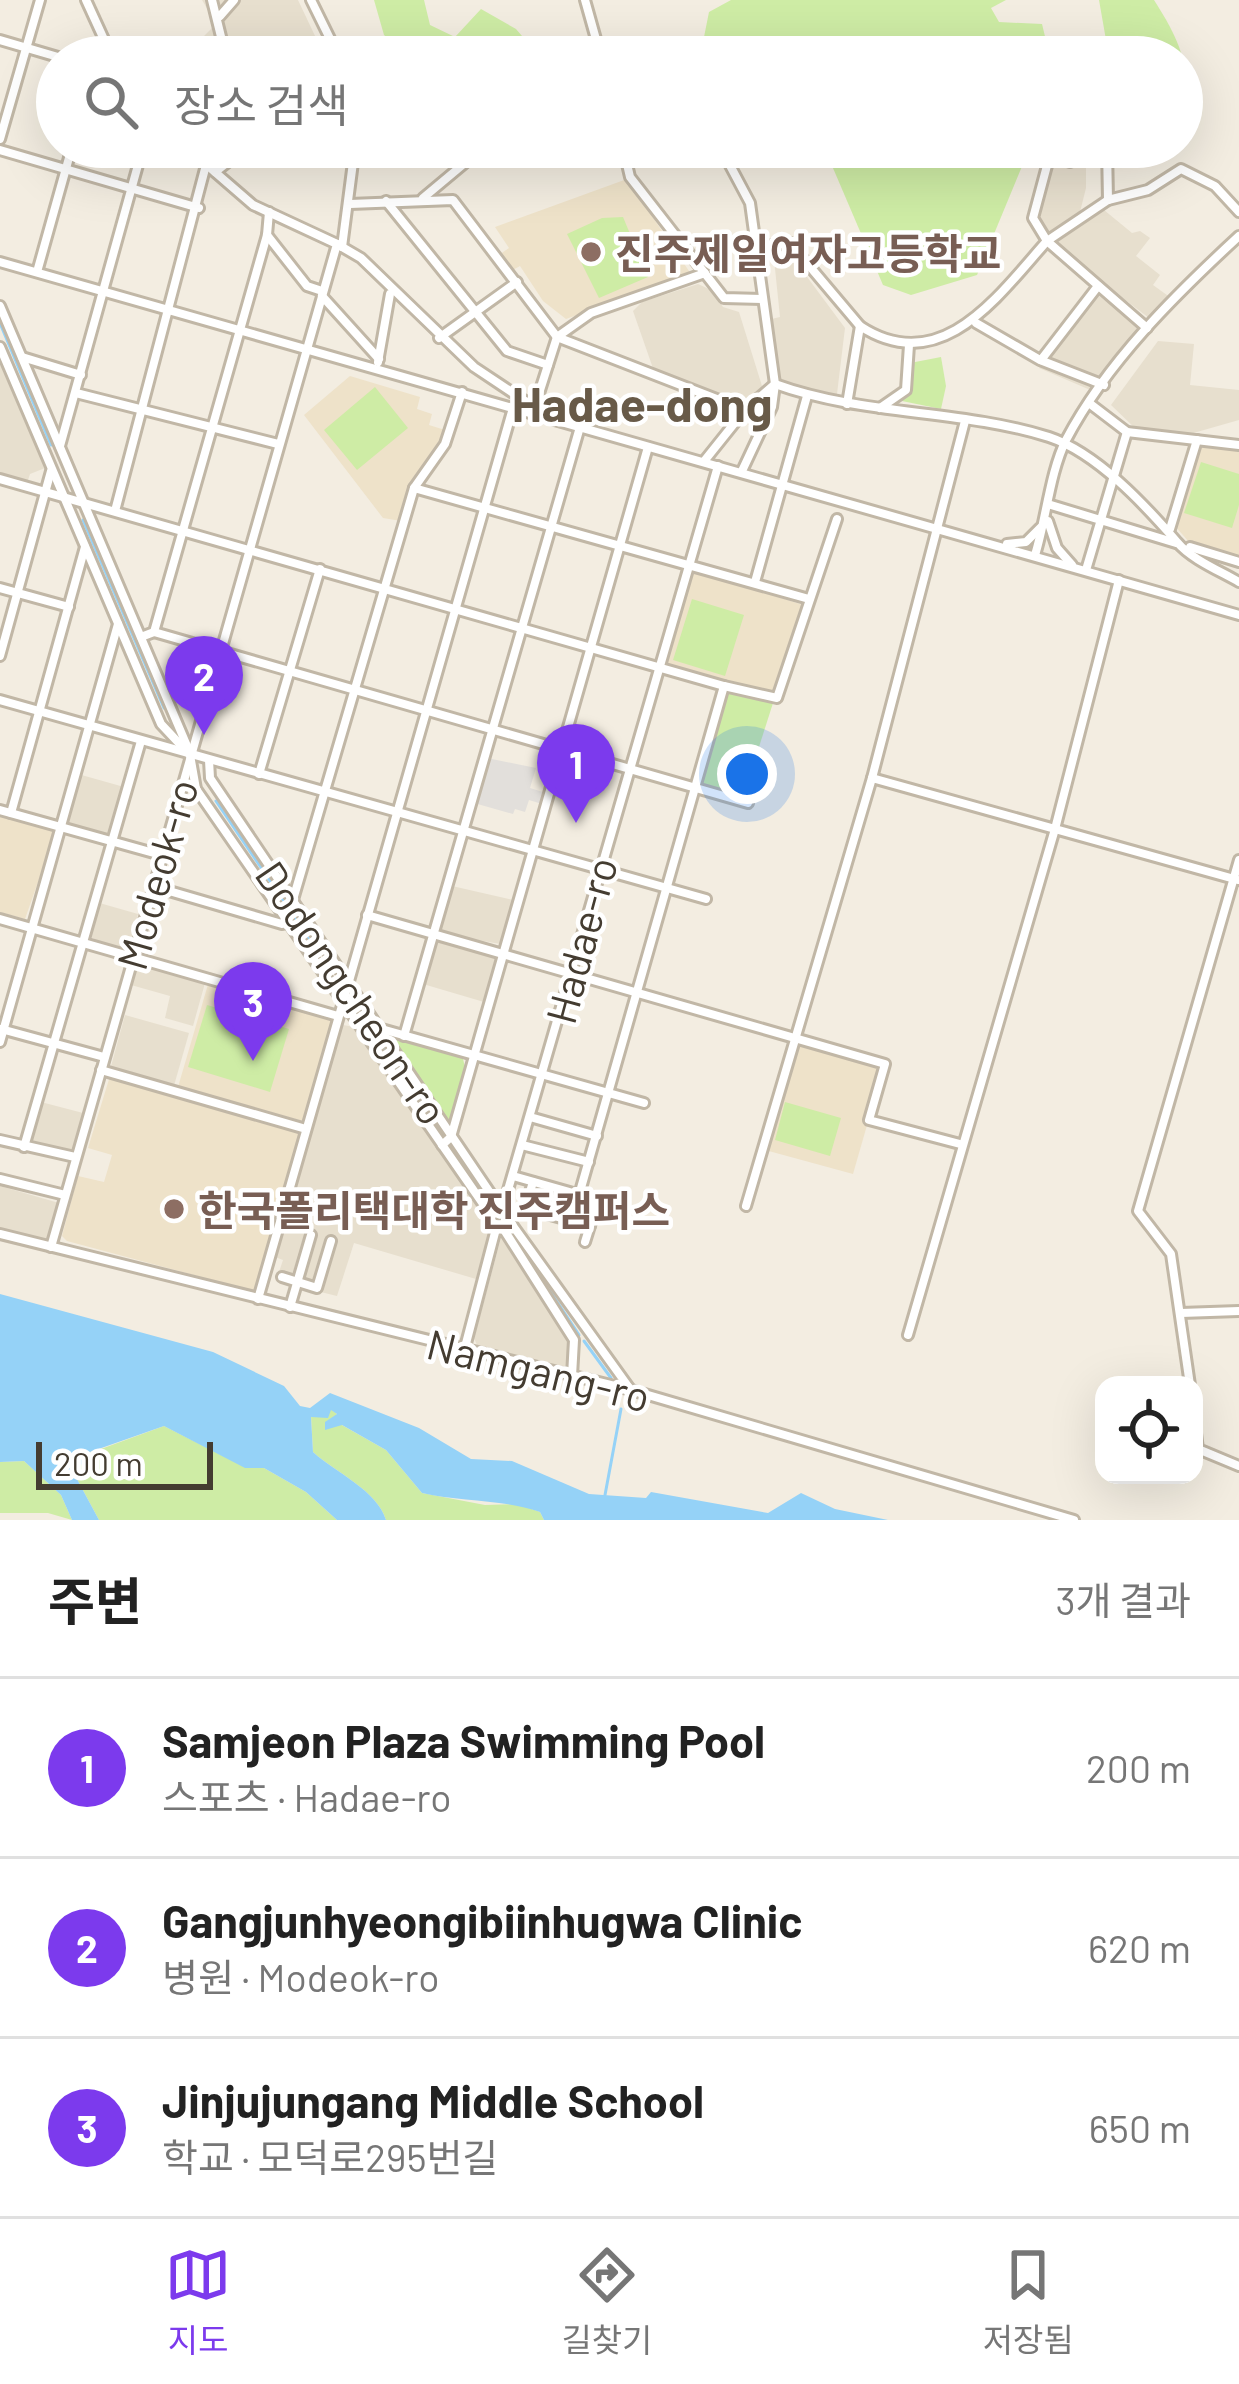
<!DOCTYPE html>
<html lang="ko">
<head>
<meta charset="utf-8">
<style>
	:root { --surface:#fff; --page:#f6f6f6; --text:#222; --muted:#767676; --line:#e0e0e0; --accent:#7c3aed }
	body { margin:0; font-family:Barlow,"Noto Sans KR",sans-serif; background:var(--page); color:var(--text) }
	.controls { position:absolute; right:36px; bottom:36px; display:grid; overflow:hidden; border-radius:24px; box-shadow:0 12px 48px #0002 }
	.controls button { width:108px; height:108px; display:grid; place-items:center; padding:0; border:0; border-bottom:3px solid var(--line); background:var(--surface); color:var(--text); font:60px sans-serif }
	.scale { position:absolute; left:36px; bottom:30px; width:177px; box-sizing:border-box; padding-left:12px; border:6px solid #443c31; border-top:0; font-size:33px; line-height:42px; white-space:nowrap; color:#443c31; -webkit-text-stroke:9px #fff; paint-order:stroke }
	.you { position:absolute; left:747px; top:774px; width:42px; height:42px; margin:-30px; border:9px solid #fff; border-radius:50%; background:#1a73e8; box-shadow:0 0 0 18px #1a73e833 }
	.badge { display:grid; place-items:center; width:78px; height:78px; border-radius:50%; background:var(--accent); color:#fff; font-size:39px; font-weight:700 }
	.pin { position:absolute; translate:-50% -99px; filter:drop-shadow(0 3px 6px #0008) }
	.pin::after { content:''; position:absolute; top:63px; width:42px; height:36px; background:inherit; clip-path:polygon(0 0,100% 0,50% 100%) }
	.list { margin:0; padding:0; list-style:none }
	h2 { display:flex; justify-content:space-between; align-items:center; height:156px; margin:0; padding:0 48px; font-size:51px }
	h2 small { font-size:39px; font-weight:400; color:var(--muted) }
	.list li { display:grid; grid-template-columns:78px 1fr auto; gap:36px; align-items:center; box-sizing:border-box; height:180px; padding:0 48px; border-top:3px solid var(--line) }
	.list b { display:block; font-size:45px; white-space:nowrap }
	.list p { margin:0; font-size:39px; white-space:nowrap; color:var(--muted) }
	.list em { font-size:39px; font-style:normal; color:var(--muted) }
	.icon { flex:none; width:66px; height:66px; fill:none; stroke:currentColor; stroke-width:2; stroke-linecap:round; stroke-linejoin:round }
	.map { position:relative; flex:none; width:1239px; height:1520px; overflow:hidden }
	.search { position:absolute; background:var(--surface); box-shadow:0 12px 48px #0002; left:36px; right:36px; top:36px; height:132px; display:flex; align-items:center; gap:30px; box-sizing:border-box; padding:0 42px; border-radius:66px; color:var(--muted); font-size:45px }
	.sheet { height:696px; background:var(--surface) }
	nav { display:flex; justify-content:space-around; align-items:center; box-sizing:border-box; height:168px; border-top:3px solid var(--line); background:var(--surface); font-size:33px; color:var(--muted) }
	nav a { display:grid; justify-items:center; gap:6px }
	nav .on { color:var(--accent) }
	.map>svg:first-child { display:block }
</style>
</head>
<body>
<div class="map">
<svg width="1239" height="1520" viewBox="0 0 1239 1520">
	<rect width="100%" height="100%" fill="#f3ede1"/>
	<g fill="#e7dfce">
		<polygon points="202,0 298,0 325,57 212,57 203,37 216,24"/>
		<polygon points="1050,160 1086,167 1086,188 1078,220 1048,236 1035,220"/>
		<polygon points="1104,210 1132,233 1140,231 1150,238 1136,256 1160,275 1153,285 1171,298 1153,321 1049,242"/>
		<polygon points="790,254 845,328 836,402 774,389 767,320 780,317 774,259"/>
		<polygon points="698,284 711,290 723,307 739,312 762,386 744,405 655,374 633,311 642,302"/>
		<polygon points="1095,293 1147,332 1095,392 1039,368"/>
		<polygon points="1158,341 1194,344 1190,385 1239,390 1239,420 1190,434 1137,430 1111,405"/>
		<polygon points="0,364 45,468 30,474 27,483 0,476"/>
		<polygon points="78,774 124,787 110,841 63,829"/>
		<polygon points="452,886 513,900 500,944 440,933"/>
		<polygon points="96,902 138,914 127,954 86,935"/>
		<polygon points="441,939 497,956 484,1002 423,984 435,943"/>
		<polygon points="137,964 205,983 193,1026 165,1018 170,996 131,985"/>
		<polygon points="125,1015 189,1033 173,1089 110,1070"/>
		<polygon points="343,1025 354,1027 487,1218 490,1227 476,1279 354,1243 337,1296 276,1281 283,1260 275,1257"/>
		<polygon points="41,1102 83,1113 71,1157 29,1145"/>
		<polygon points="0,1186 59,1203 47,1244 0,1230"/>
		<polygon points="501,1238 571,1344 568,1369 477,1345 474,1338"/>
	</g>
	<g fill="#eee2c9">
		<polygon points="627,179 691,274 566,319 543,301 520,266 511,271 496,257 509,248 495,227"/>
		<polygon points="350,376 420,397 417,409 432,414 429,425 445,430 401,521 383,518 304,415"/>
		<polygon points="1200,446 1239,451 1239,558 1189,542 1175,526"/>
		<polygon points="692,569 803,605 776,695 665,664"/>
		<polygon points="0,813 56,831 25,919 0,912"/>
		<polygon points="209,981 334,1019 303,1121 178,1087"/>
		<polygon points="803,1043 884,1066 853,1174 765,1150 794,1048"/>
		<polygon points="110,1076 300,1134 257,1292 67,1241 62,1236 78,1176 104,1182 112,1155 88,1148"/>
	</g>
	<g fill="#ceeca5">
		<polygon points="374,0 424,0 430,25 455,37 481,9 516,29 540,57 409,57 384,35"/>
		<polygon points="731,0 1006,0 991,8 999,22 1042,24 1050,57 700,57 709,12"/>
		<path d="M1099 0H1154C1177 36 1195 70 1182 113V57H1109Z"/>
		<polygon points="824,147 1030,147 977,275 911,295 883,285"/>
		<polygon points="623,217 648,277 599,298 567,234 602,218"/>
		<polygon points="941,357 946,386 941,409 902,401 910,363"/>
		<polygon points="375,387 408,428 357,470 324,430"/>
		<polygon points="1201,462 1239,474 1239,505 1232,528 1184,513"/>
		<polygon points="692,599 744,615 725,676 673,660"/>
		<polygon points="729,691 773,703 743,797 700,784"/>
		<polygon points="207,1005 289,1029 270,1092 188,1067"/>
		<polygon points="397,1038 462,1055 465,1067 448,1126 393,1043"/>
		<polygon points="785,1102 841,1118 830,1156 775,1140"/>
		<path d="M331 1409 337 1414 333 1420 386 1450 422 1493 485 1505 518 1504 540 1512 544 1520H386C377 1490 336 1473 313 1452L311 1416Z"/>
		<polygon points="164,1426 245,1467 264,1468 306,1492 337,1520 99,1520 71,1468 85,1463 90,1453"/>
		<polygon points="24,1461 61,1495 72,1520 48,1513 0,1513 0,1462"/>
	</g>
	<polygon fill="#e2dfdb" points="487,758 536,768 530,788 546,793 542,804 529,800 525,812 515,809 513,814 474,803"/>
	<path fill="#95d2f7" d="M0 1294 213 1352 284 1386 300 1406 310 1408 330 1393 419 1428 471 1459 512 1461 589 1494 646 1498 651 1492 768 1513 801 1493 835 1509 888 1520H544L540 1512C503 1499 461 1502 422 1493L386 1450 342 1425 325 1430V1422L337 1414 331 1410 328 1418 311 1417 313 1452C336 1473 377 1490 386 1520H337L306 1492 264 1468H245L164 1426 90 1452 86 1463 71 1468 99 1520H72L61 1495 24 1461 0 1462Z"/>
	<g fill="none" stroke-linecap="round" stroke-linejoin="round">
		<g stroke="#95d2f7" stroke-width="3">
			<polyline points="0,323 51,445"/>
			<polyline points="83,520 164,708"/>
			<polyline points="216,801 283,900"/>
			<polyline points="295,919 318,953"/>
			<polyline points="372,1031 424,1106"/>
			<polyline points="428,1112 445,1136"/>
			<polyline points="450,1144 476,1182"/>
			<polyline points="550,1291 579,1335"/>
			<polyline points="584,1341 611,1378"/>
			<polyline points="605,1495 621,1409"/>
		</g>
		<defs>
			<g id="minor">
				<polyline points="86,0 112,57"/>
				<polyline points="212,0 226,57"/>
				<polyline points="311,0 339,57"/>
				<polyline points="585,0 601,57"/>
				<polyline points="220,16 234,0"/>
				<polyline points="0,40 58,57"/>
				<polyline points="0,139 40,0"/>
				<polyline points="285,147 293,152 305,147"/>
				<polyline points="623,147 630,177 724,298 762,299"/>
				<polyline points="740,147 725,156 750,203 775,384 772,407 742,471"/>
				<polyline points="760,147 773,153 783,149"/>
				<polyline points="1107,147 1108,200"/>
				<polyline points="0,150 199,208"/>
				<polyline points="1070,162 1074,147"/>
				<polyline points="215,172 247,147"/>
				<polyline points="423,198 484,147"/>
				<polyline points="386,201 507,351 548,365"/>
				<polyline points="350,204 453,200 557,337 745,410"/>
				<polyline points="267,235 307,286 322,291"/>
				<polyline points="337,244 361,258 474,367 534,407"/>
				<polyline points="342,247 355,147"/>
				<polyline points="756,247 790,243 860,326"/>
				<polyline points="0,262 1239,615"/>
				<polyline points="37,272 72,147"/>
				<polyline points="322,296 379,359"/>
				<polyline points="0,306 190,753"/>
				<polyline points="976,323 1040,360 1104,385"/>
				<polyline points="1147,328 1047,241 1108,200 1148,190 1181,169 1215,186 1239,212"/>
				<polyline points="557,337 591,313 705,273"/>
				<polyline points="439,338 517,282"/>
				<polyline points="0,347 161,724 190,755 196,789 490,1214"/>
				<polyline points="22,357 81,375"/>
				<polyline points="1041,360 1098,286"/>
				<polyline points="378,362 390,294"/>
				<polyline points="76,393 278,444"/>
				<polyline points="1089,403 1127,432 1239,445"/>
				<path d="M847 404 860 326C941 379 998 296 1047 241L1033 218 1052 147"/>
				<polyline points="880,408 906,390 909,345"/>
				<polyline points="534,409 557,337"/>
				<polyline points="60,446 143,147"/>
				<path d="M705 460 745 410 775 384C863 416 960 409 1049 437 1097 453 1145 505 1177 542 1191 559 1220 571 1239 582"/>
				<polyline points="0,479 724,686 579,1195"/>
				<polyline points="414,488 809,599"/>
				<polyline points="1051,505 1176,543"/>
				<polyline points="115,511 206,165"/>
				<polyline points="1048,521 1057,548 1072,565"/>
				<polyline points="1170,529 1197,440"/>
				<polyline points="1007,544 1026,542 1040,528"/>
				<polyline points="1190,547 1239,562"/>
				<path d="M1035 555C1046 520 1050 472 1066 440 1107 362 1175 295 1239 236"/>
				<polyline points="1086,570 1127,432"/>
				<polyline points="755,582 807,396"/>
				<polyline points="0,588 69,607"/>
				<polyline points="154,632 748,803"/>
				<polyline points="141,637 154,632 267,235 269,212"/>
				<polyline points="0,656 51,471"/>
				<polyline points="724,686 777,698 837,519"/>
				<polyline points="0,700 706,899"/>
				<polyline points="209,760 210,778 499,1206"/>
				<polyline points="259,774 320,569"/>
				<polyline points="872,778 1238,880"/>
				<polyline points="0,810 161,855"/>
				<polyline points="11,813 85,547"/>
				<polyline points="152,886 282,924 287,920 414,488 445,444 462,392"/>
				<polyline points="367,915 885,1064 869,1120 960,1144"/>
				<polyline points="0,919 338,1016"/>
				<polyline points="378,1028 644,1103"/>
				<polyline points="1,1029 104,1057"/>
				<polyline points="404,1036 580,427"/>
				<polyline points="0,1042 118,624"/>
				<polyline points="101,1070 306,1129"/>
				<polyline points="530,1117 597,1136"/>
				<polyline points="0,1140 75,1157"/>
				<polyline points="442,1145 451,1137 648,447"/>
				<polyline points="522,1145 589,1162"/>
				<polyline points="24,1147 141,741"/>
				<polyline points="513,1176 612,1204"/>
				<polyline points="0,1179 65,1195"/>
				<polyline points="533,1182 525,1208 590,1226"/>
				<polyline points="746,1206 872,778 965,421"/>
				<circle cx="499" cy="1216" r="9"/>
				<polyline points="503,1207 718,466"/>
				<polyline points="508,1219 630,1389"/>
				<polyline points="501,1225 574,1340 572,1376"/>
				<polyline points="0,1234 631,1390 1074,1520"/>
				<polyline points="585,1242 598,1200"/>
				<polyline points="51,1247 337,244 253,205 186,147"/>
				<polyline points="282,1277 317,1288 331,1241"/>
				<polyline points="258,1299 513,408"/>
				<polyline points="290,1307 311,1235"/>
				<polyline points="1181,1313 1239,1311"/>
				<polyline points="908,1335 1055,829 1119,580"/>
				<polyline points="464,1351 497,1225"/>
				<polyline points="1190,1385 1171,1254 1138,1211 1239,860"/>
				<polyline points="1194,1418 1198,1449 1239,1466"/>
			</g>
		</defs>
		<use href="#minor" stroke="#c1b7a6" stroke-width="14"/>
		<use href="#minor" stroke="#fff" stroke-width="8"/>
	</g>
	<g fill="#8d6e63" stroke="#fff" stroke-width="4.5">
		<circle cx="591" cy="252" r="12"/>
		<circle cx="174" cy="1209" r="12"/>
	</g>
	<g text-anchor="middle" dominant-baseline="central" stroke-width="9" stroke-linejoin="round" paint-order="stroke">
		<g font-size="42" font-weight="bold" fill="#785e54" stroke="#fff" text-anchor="start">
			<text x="615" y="252">진주제일여자고등학교</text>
			<text x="198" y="1209">한국폴리택대학 진주캠퍼스</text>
		</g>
		<g font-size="42" fill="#443c31" stroke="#fff">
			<text transform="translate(156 874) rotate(-74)">Modeok-ro</text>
			<text transform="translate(580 940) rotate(-75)">Hadae-ro</text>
			<text transform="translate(353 992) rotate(56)">Dodongcheon-ro</text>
			<text transform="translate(539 1369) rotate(14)">Namgang-ro</text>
		</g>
		<g font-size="48" font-weight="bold" fill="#685a48" stroke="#fff">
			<text x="642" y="403">Hadae-dong</text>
		</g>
	</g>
</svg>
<div class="controls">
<button><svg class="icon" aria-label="locate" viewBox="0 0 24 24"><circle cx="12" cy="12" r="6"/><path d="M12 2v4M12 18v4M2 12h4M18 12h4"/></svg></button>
</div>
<div class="scale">200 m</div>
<div class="you"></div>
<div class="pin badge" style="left:576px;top:823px">1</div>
<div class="pin badge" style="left:204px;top:735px">2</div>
<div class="pin badge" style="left:253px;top:1061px">3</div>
<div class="search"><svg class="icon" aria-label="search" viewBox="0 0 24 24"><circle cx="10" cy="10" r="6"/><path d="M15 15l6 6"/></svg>장소 검색</div>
</div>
<section class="sheet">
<h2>주변<small>3개 결과</small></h2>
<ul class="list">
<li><span class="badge">1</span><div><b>Samjeon Plaza Swimming Pool</b><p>스포츠 · Hadae-ro</p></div><em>200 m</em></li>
<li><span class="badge">2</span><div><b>Gangjunhyeongibiinhugwa Clinic</b><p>병원 · Modeok-ro</p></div><em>620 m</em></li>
<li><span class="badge">3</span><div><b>Jinjujungang Middle School</b><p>학교 · 모덕로295번길</p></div><em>650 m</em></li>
</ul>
</section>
<nav>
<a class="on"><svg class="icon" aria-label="map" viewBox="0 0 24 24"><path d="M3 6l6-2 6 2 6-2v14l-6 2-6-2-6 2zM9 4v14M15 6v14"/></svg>지도</a>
<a><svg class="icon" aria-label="directions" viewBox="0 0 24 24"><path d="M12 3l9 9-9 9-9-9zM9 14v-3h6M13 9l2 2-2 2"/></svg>길찾기</a>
<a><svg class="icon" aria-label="saved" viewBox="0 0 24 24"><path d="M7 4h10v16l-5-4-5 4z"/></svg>저장됨</a>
</nav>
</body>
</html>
